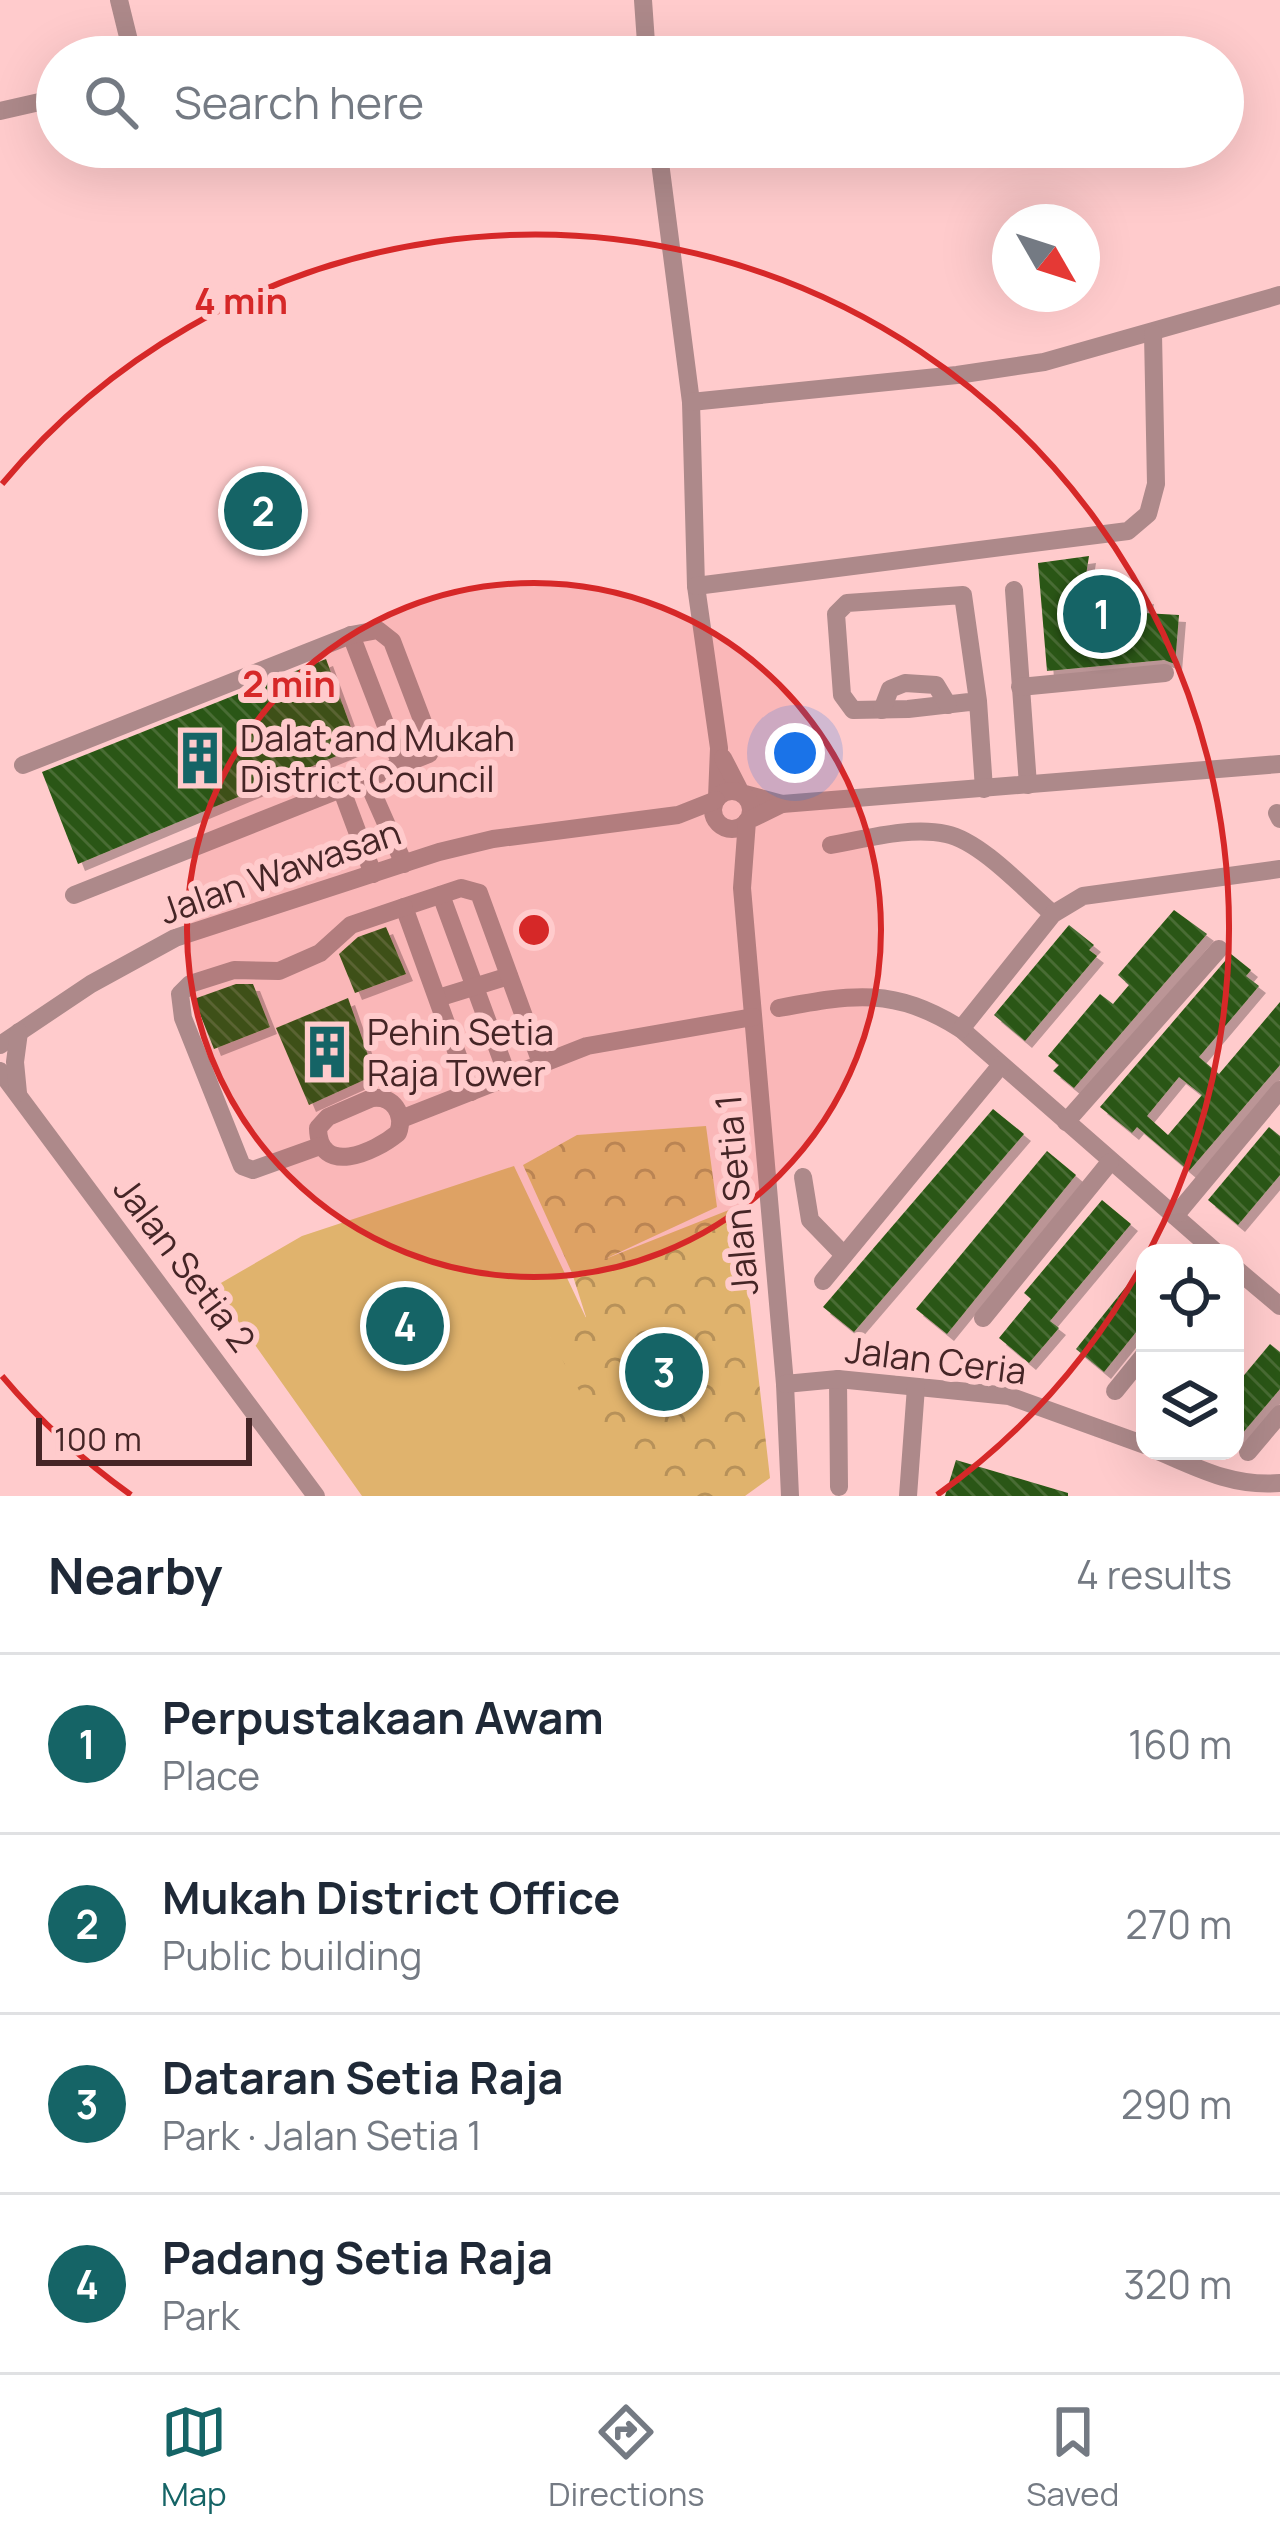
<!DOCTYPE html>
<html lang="en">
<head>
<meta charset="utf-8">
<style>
	:root { --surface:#fff; --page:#f6f6f7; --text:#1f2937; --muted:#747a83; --line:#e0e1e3; --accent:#156466 }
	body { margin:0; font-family:Manrope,sans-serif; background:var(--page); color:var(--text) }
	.controls { position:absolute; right:36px; bottom:36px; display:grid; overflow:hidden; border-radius:24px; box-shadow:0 12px 48px #0002 }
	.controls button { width:108px; height:108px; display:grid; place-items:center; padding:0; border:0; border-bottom:3px solid var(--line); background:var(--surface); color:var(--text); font:60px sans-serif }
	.compass { position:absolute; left:992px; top:204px; width:108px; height:108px; border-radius:50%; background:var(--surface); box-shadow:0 12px 48px #0002; rotate:129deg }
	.scale { position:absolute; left:36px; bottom:30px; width:216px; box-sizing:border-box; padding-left:12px; border:6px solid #452526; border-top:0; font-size:33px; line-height:42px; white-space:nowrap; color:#452526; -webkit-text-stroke:9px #ffcbcc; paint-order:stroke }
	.you { position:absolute; left:795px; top:753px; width:42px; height:42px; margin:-30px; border:9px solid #fff; border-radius:50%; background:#1a73e8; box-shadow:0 0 0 18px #1a73e833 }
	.badge { display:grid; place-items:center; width:78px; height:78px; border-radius:50%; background:var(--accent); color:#fff; font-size:39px; font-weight:700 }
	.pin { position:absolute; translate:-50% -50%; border:6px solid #fff; box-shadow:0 3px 12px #0006 }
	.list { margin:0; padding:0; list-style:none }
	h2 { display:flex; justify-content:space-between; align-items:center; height:156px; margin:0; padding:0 48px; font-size:51px }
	h2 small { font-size:39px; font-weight:400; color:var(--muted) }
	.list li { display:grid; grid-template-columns:78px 1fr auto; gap:36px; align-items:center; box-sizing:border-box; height:180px; padding:0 48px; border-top:3px solid var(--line) }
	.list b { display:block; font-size:45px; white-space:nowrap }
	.list p { margin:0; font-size:39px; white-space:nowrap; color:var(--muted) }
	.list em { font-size:39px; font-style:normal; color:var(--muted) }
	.icon { flex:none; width:66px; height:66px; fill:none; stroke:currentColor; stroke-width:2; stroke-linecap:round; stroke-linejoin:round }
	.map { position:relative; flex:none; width:1280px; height:1496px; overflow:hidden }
	.search { position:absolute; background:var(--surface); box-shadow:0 12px 48px #0002; left:36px; right:36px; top:36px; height:132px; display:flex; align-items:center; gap:30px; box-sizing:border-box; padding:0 42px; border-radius:66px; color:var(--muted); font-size:45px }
	.sheet { height:876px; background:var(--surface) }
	nav { display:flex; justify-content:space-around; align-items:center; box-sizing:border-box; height:168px; border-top:3px solid var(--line); background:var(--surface); font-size:33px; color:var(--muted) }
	nav a { display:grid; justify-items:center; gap:6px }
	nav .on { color:var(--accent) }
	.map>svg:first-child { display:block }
</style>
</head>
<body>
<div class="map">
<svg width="1280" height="1496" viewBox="0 0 1280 1496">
	<defs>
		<pattern id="park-crowns" width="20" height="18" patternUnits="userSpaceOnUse" patternTransform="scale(3)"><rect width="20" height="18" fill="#e0b36d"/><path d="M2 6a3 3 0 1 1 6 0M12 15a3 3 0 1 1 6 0" fill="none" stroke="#b79159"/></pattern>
		<pattern id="building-back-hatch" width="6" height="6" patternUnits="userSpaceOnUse" patternTransform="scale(3)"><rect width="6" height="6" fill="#295712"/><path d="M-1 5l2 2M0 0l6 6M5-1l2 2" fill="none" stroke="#496c34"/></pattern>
		<filter id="shadow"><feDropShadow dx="7" dy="7" stdDeviation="0" flood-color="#0004"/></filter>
	</defs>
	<rect width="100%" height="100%" fill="#ffcbcc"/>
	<polygon fill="#e0b36d" points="514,1166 586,1318 550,1336 660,1496 362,1496 214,1287 302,1236"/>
	<polygon fill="url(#park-crowns)" points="706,1126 717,1207 605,1259 739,1206 770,1478 745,1496 655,1496 589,1409 549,1335 586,1317 572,1273 523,1165 577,1135"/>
	<g fill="url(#building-back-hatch)" fill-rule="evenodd" filter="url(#shadow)">
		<polygon points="1089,556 1081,607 1147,597 1144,613 1179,615 1175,664 1164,660 1047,671 1038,563"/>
		<polygon points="326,659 358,747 78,864 42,772"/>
		<polygon points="1174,910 1207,934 1074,1088 1053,1071 1059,1065 1048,1056 1100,994 1113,1004 1129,985 1118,975"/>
		<polygon points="1069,925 1094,945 1089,950 1097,956 1025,1041 994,1015"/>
		<polygon points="386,927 406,974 355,993 339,954 358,937"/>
		<path d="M1231 954 1251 970 1246 976 1259 986 1199 1057 1219 1074 1280 1002V1065L1189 1171 1137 1127 1132 1133 1100 1107ZM1179 1077 1202 1095 1168 1135 1147 1116Z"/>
		<polygon points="236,984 253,984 270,1027 214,1049 194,999"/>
		<polygon points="348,998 375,1075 309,1105 276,1028"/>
		<polygon points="993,1109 1024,1134 854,1332 823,1307"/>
		<polygon points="1269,1127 1280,1136 1280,1175 1238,1225 1208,1200"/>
		<polygon points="1047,1151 1076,1175 947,1334 916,1309"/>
		<polygon points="1102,1200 1131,1224 1050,1321 1059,1328 1029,1363 999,1338 1031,1299 1024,1293"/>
		<polygon points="1145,1263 1145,1321 1104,1372 1076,1349"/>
		<polygon points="1270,1344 1280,1352 1280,1389 1235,1442 1235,1386"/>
		<polygon points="956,1460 1068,1493 1068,1496 945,1496"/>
	</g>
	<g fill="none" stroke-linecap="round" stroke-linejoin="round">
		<g stroke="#ad898a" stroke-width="18">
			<polyline points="119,0 133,57"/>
			<polyline points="643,0 647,57"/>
			<polyline points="0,111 57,98"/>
			<polyline points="658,147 691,402 696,586 719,748 717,798"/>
			<polyline points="691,402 957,375 1044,362 1280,295"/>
			<polyline points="696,586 1128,531 1148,514 1156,484 1153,334"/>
			<polyline points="1014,590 1028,785"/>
			<polyline points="351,635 401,765"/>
			<polyline points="1020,687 1165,673"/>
			<polyline points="978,701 908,709 853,710 842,695 836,614 847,603 963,595 978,701 984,789"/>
			<polyline points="882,710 890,689 905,683 936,685 948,705"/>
			<polyline points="723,758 741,793 782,804 1280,764"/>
			<polyline points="23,765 351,635 378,630 392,641 432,746 429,754 74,895"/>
			<polyline points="366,778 404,864"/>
			<polyline points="341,788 373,874"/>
			<circle cx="732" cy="810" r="19"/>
			<polyline points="782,804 747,821 742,888 785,1384 790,1496"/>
			<polyline points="1277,813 1280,819"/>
			<path d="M831 845C866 839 910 826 946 834 981 841 1026 891 1053 914"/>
			<polyline points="441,895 508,1077"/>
			<polyline points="438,998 509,976"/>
			<path d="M779 1008C854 994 894 987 961 1029L1217 1253"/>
			<polyline points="961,1029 1053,914 1083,896 1280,869"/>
			<polyline points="0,1045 91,984 175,938 439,852 493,839 678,815 716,800"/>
			<polyline points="0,1071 316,1496"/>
			<polyline points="471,1092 404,907 461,888 479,893 541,1063"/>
			<polyline points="18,1093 15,1062 19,1032"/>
			<path d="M372 1098C393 1095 405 1114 398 1133 374 1153 319 1177 318 1128L328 1117Z"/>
			<polyline points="401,1119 587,1046 753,1017"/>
			<polyline points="1066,1122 1219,949"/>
			<polyline points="320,1146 253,1170 242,1166 183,1018 180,994 190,984 234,970 279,971 320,953 351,925 404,907"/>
			<polyline points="803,1177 810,1220 844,1255"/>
			<polyline points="1175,1216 1280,1090"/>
			<polyline points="1235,1268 1280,1306"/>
			<polyline points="823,1281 1001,1065"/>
			<polyline points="983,1318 1110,1162"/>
			<polyline points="838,1379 839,1487"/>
			<polyline points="785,1384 838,1379 1009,1396 1145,1445"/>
			<polyline points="1115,1391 1145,1354"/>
			<path d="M1158 1451C1199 1469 1234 1487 1280 1483"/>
			<polyline points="1248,1452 1280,1414"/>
			<polyline points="908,1496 916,1387"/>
		</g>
	</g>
	<circle cx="534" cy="930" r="347" fill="#d62828" fill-opacity=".12"/>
	<g fill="none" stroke="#d62828" stroke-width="6">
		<circle cx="534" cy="930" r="347"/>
		<path d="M1144 1261A694 694 0 0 1 937 1495M131 1495A694 694 0 0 1 2 1376M2 484A694 694 0 0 1 1150 1250"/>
	</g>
	<defs>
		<symbol id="building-bare" viewBox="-9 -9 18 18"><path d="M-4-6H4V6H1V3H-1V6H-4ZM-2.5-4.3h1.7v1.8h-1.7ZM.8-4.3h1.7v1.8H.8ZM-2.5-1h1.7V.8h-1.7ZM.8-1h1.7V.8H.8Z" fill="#156466" stroke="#ffcbcc" stroke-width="2.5" paint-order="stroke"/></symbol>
	</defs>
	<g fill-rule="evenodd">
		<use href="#building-bare" x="162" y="720" width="76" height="76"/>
		<use href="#building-bare" x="289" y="1014" width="76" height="76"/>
	</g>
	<g text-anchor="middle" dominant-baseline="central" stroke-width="12" stroke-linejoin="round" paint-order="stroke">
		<g font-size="36" fill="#452526" stroke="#ffcbcc" text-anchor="start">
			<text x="240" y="737">Dalat and Mukah<tspan x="240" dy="41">District Council</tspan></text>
			<text x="367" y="1031">Pehin Setia<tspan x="367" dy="41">Raja Tower</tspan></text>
		</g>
		<g font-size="36" fill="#452526" stroke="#ffcbcc">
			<text transform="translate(280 871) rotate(-19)">Jalan Wawasan</text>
			<text transform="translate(736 1195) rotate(-95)">Jalan Setia 1</text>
			<text transform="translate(185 1264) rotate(53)">Jalan Setia 2</text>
			<text transform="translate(936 1360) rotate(7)">Jalan Ceria</text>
		</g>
	</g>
	<circle cx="534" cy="930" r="18" fill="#d62828" stroke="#ffcbcc" stroke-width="6"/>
	<g font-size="36" text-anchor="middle" font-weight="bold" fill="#d62828" stroke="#ffcbcc" stroke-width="12" stroke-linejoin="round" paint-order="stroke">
		<text x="241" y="314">4 min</text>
		<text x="289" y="697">2 min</text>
	</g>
</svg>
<div class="controls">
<button><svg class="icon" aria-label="locate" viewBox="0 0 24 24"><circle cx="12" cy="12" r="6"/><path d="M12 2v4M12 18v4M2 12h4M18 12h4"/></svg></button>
<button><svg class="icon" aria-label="layers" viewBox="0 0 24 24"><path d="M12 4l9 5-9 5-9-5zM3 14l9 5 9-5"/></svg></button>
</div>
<svg class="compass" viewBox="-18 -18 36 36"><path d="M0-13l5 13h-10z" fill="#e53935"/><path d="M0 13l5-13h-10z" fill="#747a83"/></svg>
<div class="scale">100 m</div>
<div class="you"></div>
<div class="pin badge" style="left:1102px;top:614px">1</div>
<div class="pin badge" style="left:263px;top:511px">2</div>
<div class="pin badge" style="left:664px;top:1372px">3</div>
<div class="pin badge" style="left:405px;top:1326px">4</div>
<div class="search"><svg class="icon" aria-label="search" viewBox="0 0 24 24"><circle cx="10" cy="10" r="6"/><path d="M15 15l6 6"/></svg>Search here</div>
</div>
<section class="sheet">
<h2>Nearby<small>4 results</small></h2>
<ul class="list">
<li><span class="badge">1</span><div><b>Perpustakaan Awam</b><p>Place</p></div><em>160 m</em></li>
<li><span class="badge">2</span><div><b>Mukah District Office</b><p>Public building</p></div><em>270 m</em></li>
<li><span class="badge">3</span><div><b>Dataran Setia Raja</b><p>Park · Jalan Setia 1</p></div><em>290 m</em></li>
<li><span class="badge">4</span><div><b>Padang Setia Raja</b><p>Park</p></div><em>320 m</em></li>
</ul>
</section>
<nav>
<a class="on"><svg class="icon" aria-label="map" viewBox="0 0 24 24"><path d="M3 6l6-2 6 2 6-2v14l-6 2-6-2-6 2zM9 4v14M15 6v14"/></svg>Map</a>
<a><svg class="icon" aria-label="directions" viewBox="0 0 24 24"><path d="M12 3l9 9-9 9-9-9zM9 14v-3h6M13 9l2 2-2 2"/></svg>Directions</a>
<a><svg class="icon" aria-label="saved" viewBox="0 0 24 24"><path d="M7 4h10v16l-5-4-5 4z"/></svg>Saved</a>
</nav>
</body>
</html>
